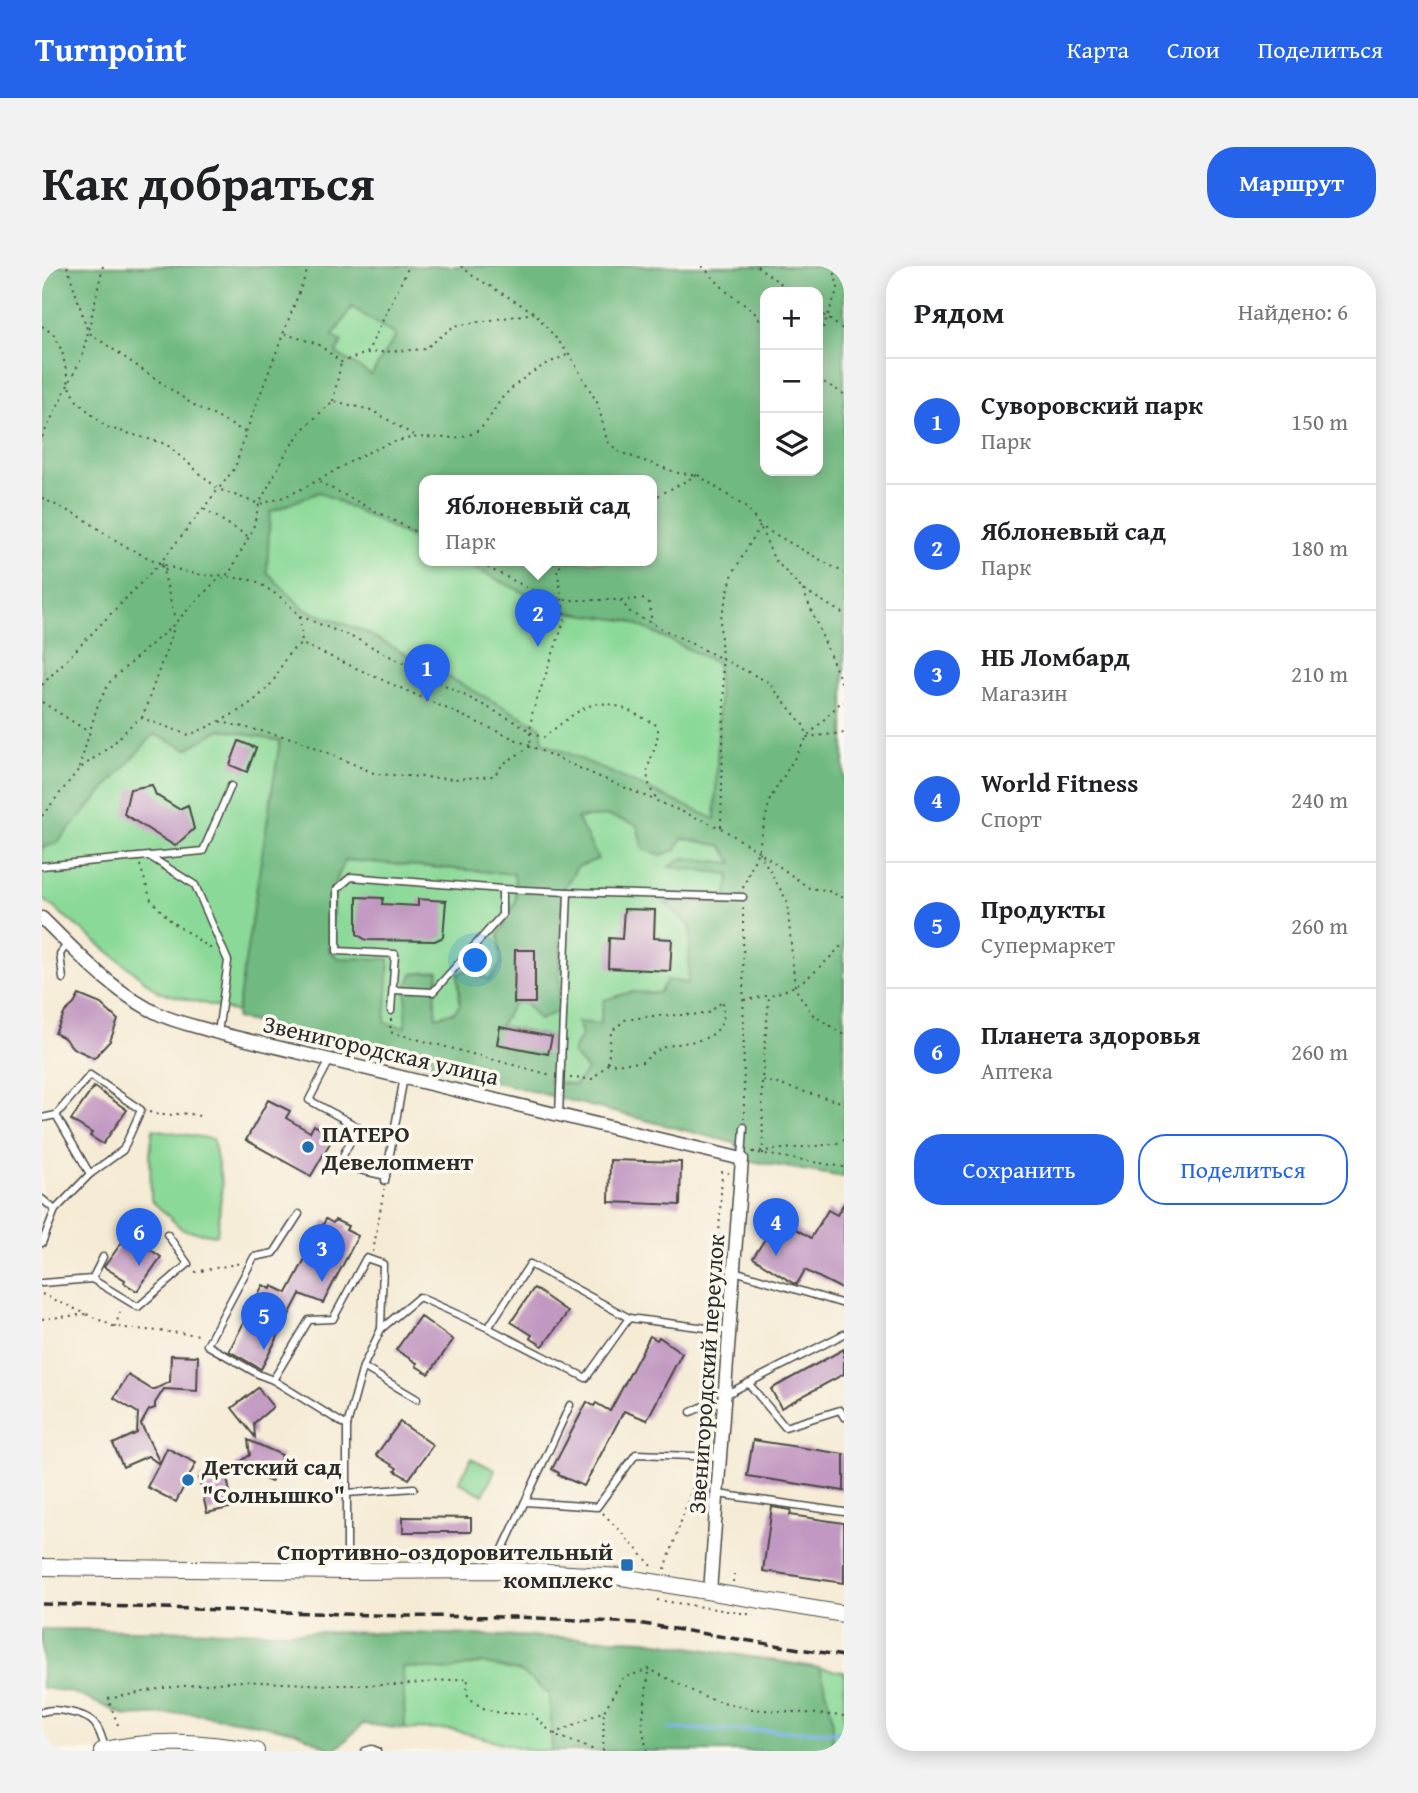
<!DOCTYPE html>
<html lang="ru">
<head>
<meta charset="utf-8">
<style>
	:root { --surface:#fff; --page:#f2f2f2; --text:#202124; --muted:#757577; --line:#e0e0e0; --accent:#2563eb }
	body { margin:0; font-family:"Gentium Book Plus",serif; background:var(--page); color:var(--text) }
	.controls { position:absolute; right:21px; top:21px; display:grid; overflow:hidden; border-radius:14px; box-shadow:0 4px 18px #0003 }
	.controls button { width:63px; height:63px; display:grid; place-items:center; padding:0; border:0; border-bottom:2px solid var(--line); background:var(--surface); color:var(--text); font:35px sans-serif }
	.you { position:absolute; left:434px; top:695px; width:24px; height:24px; margin:-18px; border:5px solid #fff; border-radius:50%; background:#1a73e8; box-shadow:0 0 0 10px #1a73e833 }
	.badge { display:grid; place-items:center; width:46px; height:46px; border-radius:50%; background:var(--accent); color:#fff; font-size:23px; font-weight:700 }
	.pin { position:absolute; translate:-50% -58px; filter:drop-shadow(0 2px 4px #0008) }
	.pin::after { content:''; position:absolute; top:37px; width:24px; height:21px; background:inherit; clip-path:polygon(0 0,100% 0,50% 100%) }
	.popup { position:absolute; left:377px; top:209px; width:238px; height:91px; box-sizing:border-box; display:grid; place-content:center; border-radius:14px; background:var(--surface); filter:drop-shadow(0 2px 5px #0005); font-size:23px; white-space:nowrap; color:var(--muted) }
	.popup b { font-size:26px; color:var(--text) }
	.popup::after { content:''; position:absolute; left:50%; top:100%; margin-left:-14px; border:14px solid transparent; border-top-color:var(--surface) }
	.list { margin:0; padding:0; list-style:none }
	h2 { display:flex; justify-content:space-between; align-items:center; height:91px; margin:0; padding:0 28px; font-size:30px }
	h2 small { font-size:23px; font-weight:400; color:var(--muted) }
	.list li { display:grid; grid-template-columns:46px 1fr auto; gap:21px; align-items:center; box-sizing:border-box; height:126px; padding:0 28px; border-top:2px solid var(--line) }
	.list b { display:block; font-size:26px; white-space:nowrap }
	.list p { margin:0; font-size:23px; white-space:nowrap; color:var(--muted) }
	.list em { font-size:23px; font-style:normal; color:var(--muted) }
	.actions { display:flex; gap:14px; padding:21px 28px }
	.actions a { flex:1; padding:16px 0; border:2px solid var(--accent); border-radius:28px; text-align:center; font-size:24px; color:var(--accent) }
	.actions .main { background:var(--accent); color:#fff }
	.icon { flex:none; width:38px; height:38px; fill:none; stroke:currentColor; stroke-width:2; stroke-linecap:round; stroke-linejoin:round }
	.map { position:relative; flex:none; width:802px; height:1485px; overflow:hidden; border-radius:28px }
	header { display:flex; align-items:center; gap:42px; box-sizing:border-box; height:98px; padding:0 35px; background:var(--accent); color:#fff }
	header strong { font-size:33px }
	nav { display:flex; gap:38px; margin-inline-start:auto; font-size:24px }
	.intro { display:flex; align-items:center; justify-content:space-between; box-sizing:border-box; height:168px; padding:0 42px }
	h1 { margin:0; font-size:49px }
	.button { padding:18px 32px; border-radius:28px; background:var(--accent); color:#fff; font-size:24px; font-weight:700 }
	main { display:flex; gap:42px; padding:0 42px }
	aside { flex:1; background:var(--surface); border-radius:28px; box-shadow:0 4px 18px #0003 }
	.map>svg:first-child { display:block }
</style>
</head>
<body>
<header>
<strong>Turnpoint</strong>
<nav><a>Карта</a><a>Слои</a><a>Поделиться</a></nav>
</header>
<div class="intro"><h1>Как добраться</h1><a class="button">Маршрут</a></div>
<main>
<div class="map">
<svg width="802" height="1485" viewBox="0 0 802 1485">
	<rect width="100%" height="100%" fill="#fbf7ec"/>
	<filter id="ink" filterUnits="userSpaceOnUse"><feTurbulence type="fractalNoise" baseFrequency=".0143" numOctaves="2"/><feDisplacementMap in="SourceGraphic" scale="14" xChannelSelector="R" yChannelSelector="G"/><feConvolveMatrix kernelMatrix="1 2 1 2 8 2 1 2 1" color-interpolation-filters="sRGB"/></filter>
	<filter id="wash" filterUnits="userSpaceOnUse"><feTurbulence type="fractalNoise" baseFrequency=".00686" numOctaves="4" result="noise"/><feDisplacementMap in="SourceGraphic" scale="28" xChannelSelector="R" yChannelSelector="G"/><feGaussianBlur stdDeviation="1.57" result="paint"/><feColorMatrix in="noise" values="0 0 0 0 0 0 0 0 0 0 0 0 0 0 0 0 0 1.4 0 .05"/><feComposite in="paint" operator="in"/></filter>
	<g filter="url(#wash)">
		<rect width="100%" height="100%" fill="#f5ebd5"/>
		<g fill="#8bd998" stroke="#5b8262" stroke-width="2" fill-rule="evenodd">
			<path d="M0 0H802V911L704 894 693 877 302 777 194 752 195 746 117 726 0 632ZM723 26H776V205H723ZM382 215H610V295H382Z"/>
			<polygon points="111,863 171,873 180,919 175,969 141,964 109,934 108,888"/>
			<polygon points="429,1192 453,1204 441,1229 417,1216"/>
			<polygon points="358,1367 602,1374 802,1406 802,1485 491,1485 412,1464 363,1463"/>
		</g>
		<g fill="#70b980" stroke="#4e7256" stroke-width="2" fill-rule="evenodd">
			<path d="M0 0H802V911L704 894 693 877 302 777 194 752 238 475 179 463 145 483 112 468 15 577 0 582ZM723 26H776V205H723ZM310 41 354 70 329 109 294 87 300 76 291 70ZM382 215H610V295H418L518 345 588 355 675 397 677 436 673 553 501 476 499 461 321 365 262 343 225 306 228 246 277 226 382 278ZM567 550 595 559 601 583 620 589 634 584 640 572 680 580 691 597 641 592 627 601 688 608 684 634 623 637 649 661 646 717 625 714 617 727 589 726 562 734 558 758 535 756 540 767 530 787 545 804 533 819 508 815 512 797 508 778 510 771 458 760 472 737H483L497 754 516 745 521 624 535 601 556 593 535 552ZM303 594 472 608 474 634 457 669 459 698 447 714 427 703 416 708 418 739 412 746 394 751 393 732 397 705 370 708 365 720 363 761 343 757 347 693 296 692 287 684 293 618Z"/>
			<path d="M0 1363 358 1367 602 1374 778 1402C784 1428 797 1459 788 1485H510L507 1428 479 1406 439 1397 408 1404 361 1401 363 1463 321 1458 292 1485 255 1466 200 1455 147 1447 85 1450 29 1426 0 1422Z"/>
		</g>
		<g fill="none" stroke-linecap="round" stroke-linejoin="round">
			<polyline stroke="#7eb2eb" stroke-width="3.5" points="627,1463 802,1466"/>
		</g>
		<g id="blocks">
			<g fill="#c198c1">
				<polygon points="197,475 214,482 205,506 188,499"/>
				<polygon points="110,519 114,529 137,543 146,539 152,563 133,580 82,548 88,523"/>
				<polygon points="315,631 341,632 340,638 376,640 376,633 404,635 401,671 393,675 324,674 315,668"/>
				<polygon points="582,643 613,644 612,672 630,673 628,705 566,702 567,672 580,673"/>
				<polygon points="473,684 493,684 493,737 472,737"/>
				<polygon points="37,729 59,738 76,754 68,775 52,792 31,782 22,772 13,767 23,746 32,738"/>
				<polygon points="458,761 510,771 506,788 455,778"/>
				<polygon points="52,821 85,844 61,878 48,870 50,867 29,854"/>
				<polygon points="226,834 248,845 244,852 268,866 272,859 292,870 269,910 204,874"/>
				<polygon points="568,894 639,896 638,939 567,936"/>
				<polygon points="802,937 802,1024 763,1004 755,1018 751,1017 711,992 736,952 769,972 786,944 795,949"/>
				<polygon points="284,953 291,957 293,954 306,960 304,964 316,970 281,1037 258,1028 219,1103 187,1085 221,1019 229,1023 230,1020 245,1027"/>
				<polygon points="86,968 119,991 95,1025 82,1017 83,1014 62,1001"/>
				<polygon points="492,1022 526,1046 501,1080 488,1072 490,1069 469,1056"/>
				<polygon points="378,1050 411,1074 387,1108 374,1100 375,1097 354,1084"/>
				<polygon points="608,1070 615,1074 617,1071 640,1087 605,1154 582,1145 542,1220 516,1209 517,1207 510,1203 545,1136 552,1140 554,1137 568,1145"/>
				<polygon points="802,1083 802,1108 739,1142 729,1123"/>
				<polygon points="129,1089 156,1090 155,1125 122,1123 113,1137 113,1142 107,1144 99,1158 118,1197 125,1182 154,1197 134,1236 105,1221 117,1198 106,1190 81,1201 71,1178 95,1167 96,1147 72,1132 86,1109 111,1124 128,1116"/>
				<polygon points="216,1122 231,1141 212,1157 213,1171 190,1142"/>
				<polygon points="358,1156 391,1179 367,1213 353,1205 355,1202 334,1189"/>
				<polygon points="206,1174 240,1189 229,1216 192,1200 208,1189"/>
				<polygon points="711,1174 802,1188 802,1225 705,1210"/>
				<polygon points="184,1207 191,1241 165,1247 157,1212"/>
				<polygon points="730,1241 749,1244 748,1249 802,1257 802,1317 721,1305"/>
				<polygon points="361,1251 429,1252 429,1266 361,1266"/>
			</g>
		</g>
	</g>
	<g filter="url(#ink)">
		<use href="#blocks" fill-opacity="0" stroke="#494844" stroke-width="2"/>
		<g fill="none" stroke-linecap="round" stroke-linejoin="round">
			<defs>
				<g id="service">
					<polyline points="108,590 161,585 189,520"/>
					<polyline points="0,600 107,590 153,619 186,695 176,767"/>
					<polyline points="460,623 526,626"/>
					<polyline points="21,713 18,688 26,677"/>
					<polyline points="349,745 353,688 295,685 295,623 309,611 460,623 460,649 391,726 351,724"/>
					<polyline points="288,794 267,834 316,861 296,899 344,910"/>
					<polyline points="14,849 48,809 99,844 81,884 48,908"/>
					<polyline points="517,849 526,626 701,631"/>
					<polyline points="0,852 14,849 48,908 13,944 0,977"/>
					<polyline points="700,893 702,861"/>
					<polyline points="343,915 362,811"/>
					<polyline points="0,933 13,944"/>
					<polyline points="257,948 232,987 212,991 165,1079 218,1109 231,1114 305,1160"/>
					<polyline points="692,1005 802,1038"/>
					<polyline points="50,1013 61,991"/>
					<polyline points="0,1017 50,1013 96,1041 146,998 125,968"/>
					<polyline points="587,1052 544,1112 446,1062 488,998 587,1052 688,1065"/>
					<polyline points="321,1101 375,1133"/>
					<polyline points="231,1114 267,1054 291,1053 324,992 341,998 339,1063"/>
					<polyline points="707,1118 743,1161 798,1144 802,1151"/>
					<polyline points="683,1129 802,1068"/>
					<polyline points="649,1146 670,1136 683,1138"/>
					<polyline points="305,1227 372,1222"/>
					<polyline points="676,1228 802,1246"/>
					<polyline points="483,1236 555,1241 594,1188 678,1191"/>
					<polyline points="459,1302 459,1287 528,1139"/>
					<polyline points="305,1304 305,1160 321,1101 339,1063 377,1031 446,1062"/>
					<path d="M0 1446C10 1443 17 1444 27 1446 53 1451 56 1458 63 1482"/>
					<polyline points="323,1485 330,1483 335,1485"/>
				</g>
				<path id="minor" d="M0 652C36 687 72 728 119 749 136 757 158 761 176 767L700 893 668 1326"/>
				<g id="tertiary">
					<polyline points="0,1301 305,1305 459,1304 580,1311 802,1348"/>
					<path d="M60 1485C112 1472 162 1476 214 1485"/>
				</g>
			</defs>
			<use href="#service" stroke="#494844" stroke-width="9"/>
			<use href="#minor" stroke="#494844" stroke-width="15"/>
			<use href="#tertiary" stroke="#494844" stroke-width="18"/>
			<g stroke="#494844" stroke-width="2" stroke-dasharray="2 5" stroke-linecap="butt">
				<polyline points="61,0 46,66 150,138 203,166"/>
				<polyline points="419,0 431,10 493,47 527,88 556,138 565,175 577,186 636,207 656,209 706,243 718,260 732,293 760,323 802,348"/>
				<polyline points="660,0 684,25 712,46 723,62"/>
				<polyline points="715,0 750,26"/>
				<polyline points="776,45 802,64"/>
				<path d="M0 60 11 68 20 85 27 119 35 135 64 161 124 178 176 223 217 238C270 228 311 184 364 173 388 167 417 179 438 163 447 155 453 141 460 132 483 108 497 101 527 88"/>
				<polyline points="243,68 276,78 299,96 325,87 383,83 412,60 492,47"/>
				<polyline points="776,75 796,22 791,0"/>
				<polyline points="325,87 367,0"/>
				<polyline points="776,113 802,128"/>
				<polyline points="291,135 299,97"/>
				<polyline points="0,171 40,91 46,66 25,0"/>
				<polyline points="277,216 382,270"/>
				<path d="M0 232C13 239 26 245 39 251 51 258 62 268 75 275 104 293 153 316 187 308L211 263 217 238 245 185 261 163 291 135 329 144 375 171"/>
				<polyline points="610,233 655,209"/>
				<polyline points="162,243 207,271"/>
				<polyline points="433,295 488,323 522,334 578,334 589,347 726,416 763,461 765,471 802,467"/>
				<path d="M524 295 515 303 523 353 490 448 488 466 501 472C553 430 557 427 616 460 617 493 592 500 616 536"/>
				<polyline points="124,305 119,296 133,353"/>
				<polyline points="761,324 802,423"/>
				<polyline points="579,334 600,333 607,337 610,357"/>
				<polyline points="258,351 260,377"/>
				<polyline points="0,419 119,296 193,202 204,166 267,0"/>
				<polyline points="0,436 47,466"/>
				<polyline points="100,452 133,359"/>
				<polyline points="37,502 56,438 69,414 128,362 175,314 188,311 214,315 241,333 258,350 319,375 481,460 488,466 489,480 461,498 452,510 412,513 334,508 254,473 179,456"/>
				<path d="M0 550 37 503 70 479 90 458 100 452 147 469C175 457 206 444 227 420 241 405 239 388 260 378L553 509 679 562 716 585 767 622 784 624 802 632"/>
				<polyline points="679,561 682,435 678,355 691,307 718,260 802,307"/>
				<polyline points="717,586 745,635 753,722 770,748 802,769"/>
				<polyline points="98,599 109,634 130,656 171,684"/>
				<polyline points="701,622 716,585 728,533 765,471 799,436 802,436"/>
				<polyline points="701,642 702,853"/>
				<path d="M702 734C754 727 767 713 802 677"/>
				<polyline points="349,753 348,766 509,809"/>
				<polyline points="566,797 569,766 583,754 609,750 665,748 680,736"/>
				<path d="M528 812 550 813 566 798 602 796C624 767 665 786 679 758 683 752 681 742 681 736"/>
				<polyline points="721,814 802,837"/>
				<path d="M107 846C129 854 135 843 157 850"/>
				<polyline points="710,886 802,901"/>
				<polyline points="711,886 793,878 802,874"/>
				<polyline points="721,888 720,814 727,731"/>
				<polyline points="331,986 342,923"/>
				<polyline points="153,1006 199,997"/>
				<polyline points="0,1028 73,1061 159,1069"/>
				<polyline points="0,1053 45,1048"/>
				<polyline points="673,1054 680,906 687,907"/>
				<polyline points="73,1061 80,1041"/>
				<polyline points="667,1128 671,1074"/>
				<polyline points="662,1180 665,1147"/>
				<polyline points="561,1247 612,1302"/>
				<polyline points="623,1303 658,1199"/>
				<polyline points="691,1316 692,1308"/>
				<polyline points="615,1334 712,1349"/>
				<path d="M76 1459 66 1433 121 1422 196 1415 289 1419H359L426 1412 425 1428C441 1450 464 1447 490 1448L511 1468 555 1485"/>
				<polyline points="512,1468 562,1445 581,1412 607,1403 664,1432 710,1443 802,1450"/>
				<polyline points="561,1485 562,1446"/>
				<polyline points="605,1485 600,1459 607,1403"/>
			</g>
			<use href="#service" stroke="#fff" stroke-width="6"/>
			<use href="#minor" stroke="#fff" stroke-width="12"/>
			<use href="#tertiary" stroke="#fff" stroke-width="16"/>
			<polyline stroke="#2b2b2b" stroke-width="3.5" stroke-dasharray="10 5" stroke-linecap="butt" points="0,1338 360,1350 474,1351 595,1357 802,1390"/>
		</g>
	</g>
	<g fill="#1f6fb2" stroke="#fbf7ec" stroke-width="2.5">
		<circle cx="266" cy="881" r="7"/>
		<circle cx="146" cy="1214" r="7"/>
		<rect x="578" y="1292" width="14" height="14" rx="3.5"/>
	</g>
	<g text-anchor="middle" dominant-baseline="central" stroke-width="7" stroke-linejoin="round" paint-order="stroke">
		<g font-size="24" fill="#2b2b2b" stroke="#fbf7ec">
			<text transform="translate(339 784) rotate(13)">Звенигородская улица</text>
			<text transform="translate(664 1108) rotate(-86)">Звенигородский переулок</text>
		</g>
		<g font-size="24" font-weight="bold" fill="#2b2b2b" stroke="#fbf7ec" text-anchor="start">
			<text x="280" y="867">ПАТЕРО<tspan x="280" dy="28">Девелопмент</tspan></text>
			<text x="160" y="1200">Детский сад<tspan x="160" dy="28">"Солнышко"</tspan></text>
			<text x="571" y="1285" text-anchor="end">Спортивно-оздоровительный<tspan x="571" dy="28">комплекс</tspan></text>
		</g>
	</g>
</svg>
<div class="controls">
<button>+</button>
<button>−</button>
<button><svg class="icon" aria-label="layers" viewBox="0 0 24 24"><path d="M12 4l9 5-9 5-9-5zM3 14l9 5 9-5"/></svg></button>
</div>
<div class="you"></div>
<div class="pin badge" style="left:385px;top:436px">1</div>
<div class="pin badge" style="left:496px;top:381px">2</div>
<div class="popup"><b>Яблоневый сад</b>Парк</div>
<div class="pin badge" style="left:280px;top:1016px">3</div>
<div class="pin badge" style="left:734px;top:990px">4</div>
<div class="pin badge" style="left:222px;top:1084px">5</div>
<div class="pin badge" style="left:97px;top:1000px">6</div>
</div>
<aside>
<h2>Рядом<small>Найдено: 6</small></h2>
<ul class="list">
<li><span class="badge">1</span><div><b>Суворовский парк</b><p>Парк</p></div><em>150 m</em></li>
<li><span class="badge">2</span><div><b>Яблоневый сад</b><p>Парк</p></div><em>180 m</em></li>
<li><span class="badge">3</span><div><b>НБ Ломбард</b><p>Магазин</p></div><em>210 m</em></li>
<li><span class="badge">4</span><div><b>World Fitness</b><p>Спорт</p></div><em>240 m</em></li>
<li><span class="badge">5</span><div><b>Продукты</b><p>Супермаркет</p></div><em>260 m</em></li>
<li><span class="badge">6</span><div><b>Планета здоровья</b><p>Аптека</p></div><em>260 m</em></li>
</ul>
<div class="actions"><a class="main">Сохранить</a><a>Поделиться</a></div>
</aside>
</main>
</body>
</html>
